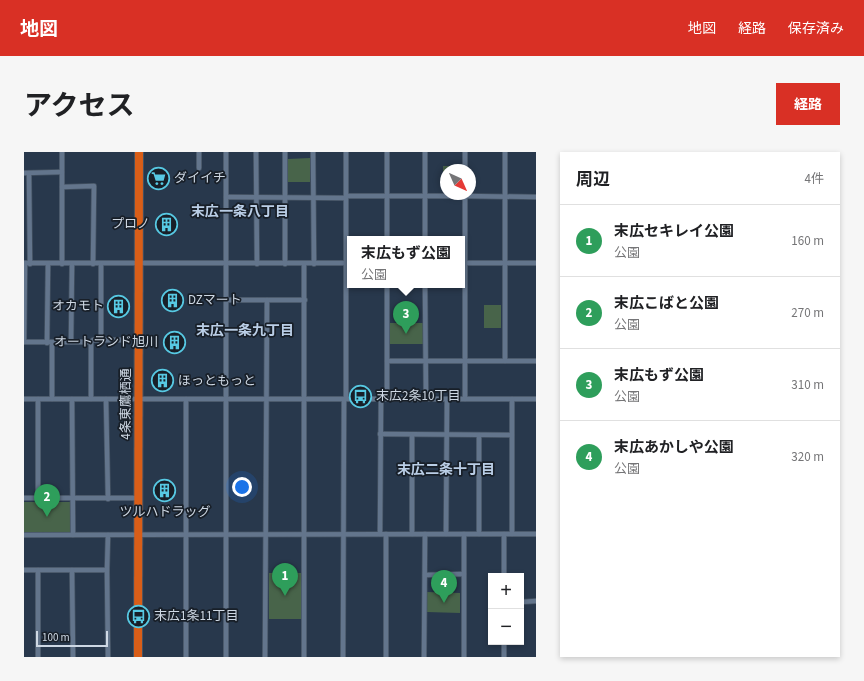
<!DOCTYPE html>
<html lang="ja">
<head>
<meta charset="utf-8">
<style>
	:root { --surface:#fff; --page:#f6f6f6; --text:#202124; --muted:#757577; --line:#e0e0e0; --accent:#d93025 }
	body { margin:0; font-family:"Source Sans 3","Noto Sans JP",sans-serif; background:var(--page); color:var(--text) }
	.controls { position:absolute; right:12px; bottom:12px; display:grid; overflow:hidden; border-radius:0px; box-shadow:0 2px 6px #0003 }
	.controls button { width:36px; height:36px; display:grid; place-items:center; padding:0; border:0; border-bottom:1px solid var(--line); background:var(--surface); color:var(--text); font:20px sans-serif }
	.compass { position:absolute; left:416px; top:12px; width:36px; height:36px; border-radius:50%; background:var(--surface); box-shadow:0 2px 6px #0003; rotate:135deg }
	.scale { position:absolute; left:12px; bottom:10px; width:72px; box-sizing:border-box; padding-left:4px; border:2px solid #ced8e4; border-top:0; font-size:11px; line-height:14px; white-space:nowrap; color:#ced8e4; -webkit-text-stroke:3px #181f28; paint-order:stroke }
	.you { position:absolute; left:218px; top:335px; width:14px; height:14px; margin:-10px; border:3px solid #fff; border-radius:50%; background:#1a73e8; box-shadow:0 0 0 6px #1a73e833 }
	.badge { display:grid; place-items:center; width:26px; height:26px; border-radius:50%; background:var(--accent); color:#fff; font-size:13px; font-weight:700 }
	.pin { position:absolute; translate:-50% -33px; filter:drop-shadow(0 1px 2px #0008) }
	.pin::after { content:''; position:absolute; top:21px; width:14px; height:12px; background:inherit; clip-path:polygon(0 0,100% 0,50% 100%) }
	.popup { position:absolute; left:323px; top:84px; width:118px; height:52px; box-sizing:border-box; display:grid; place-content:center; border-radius:0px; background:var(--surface); filter:drop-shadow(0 1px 3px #0005); font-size:13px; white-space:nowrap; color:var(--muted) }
	.popup b { font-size:15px; color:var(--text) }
	.popup::after { content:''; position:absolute; left:50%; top:100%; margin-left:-8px; border:8px solid transparent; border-top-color:var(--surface) }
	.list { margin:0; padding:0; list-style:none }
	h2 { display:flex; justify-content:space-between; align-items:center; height:52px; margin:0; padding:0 16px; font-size:17px }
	h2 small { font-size:13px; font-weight:400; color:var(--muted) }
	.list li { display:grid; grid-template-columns:26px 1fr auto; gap:12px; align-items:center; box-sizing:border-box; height:72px; padding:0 16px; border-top:1px solid var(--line) }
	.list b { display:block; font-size:15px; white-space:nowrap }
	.list p { margin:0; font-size:13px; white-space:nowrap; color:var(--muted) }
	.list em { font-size:13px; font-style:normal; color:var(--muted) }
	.map { position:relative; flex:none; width:512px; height:505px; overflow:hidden; border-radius:0px }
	header { display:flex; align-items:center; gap:24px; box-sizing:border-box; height:56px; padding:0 20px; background:var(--accent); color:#fff }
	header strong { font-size:19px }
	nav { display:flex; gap:22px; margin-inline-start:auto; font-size:14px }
	.intro { display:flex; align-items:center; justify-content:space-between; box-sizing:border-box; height:96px; padding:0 24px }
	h1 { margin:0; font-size:28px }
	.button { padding:10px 18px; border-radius:0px; background:var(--accent); color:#fff; font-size:14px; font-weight:700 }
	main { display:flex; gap:24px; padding:0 24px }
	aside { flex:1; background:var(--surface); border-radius:0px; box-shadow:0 2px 6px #0003 }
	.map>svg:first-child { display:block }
</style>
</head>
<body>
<header>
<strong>地図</strong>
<nav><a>地図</a><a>経路</a><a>保存済み</a></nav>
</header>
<div class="intro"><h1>アクセス</h1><a class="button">経路</a></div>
<main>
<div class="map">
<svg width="512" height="505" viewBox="0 0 512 505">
	<rect width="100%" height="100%" fill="#28384c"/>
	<g fill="#48644a">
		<polygon points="286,6 286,30 264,30 264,7"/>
		<polygon points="419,14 437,14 437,18 422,18 422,22 419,22"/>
		<rect x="460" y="153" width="17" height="23"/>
		<rect x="366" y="171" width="33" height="21"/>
		<rect x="0" y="350" width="47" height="31"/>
		<rect x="245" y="421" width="32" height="46"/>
		<polygon points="403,440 436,441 436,461 403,460"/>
	</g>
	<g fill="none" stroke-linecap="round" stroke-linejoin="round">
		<defs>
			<g id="street">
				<polyline points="38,0 38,112"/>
				<polyline points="232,0 233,112"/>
				<polyline points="289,0 290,112"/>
				<polyline points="401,0 401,87"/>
				<polyline points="441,0 441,18"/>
				<polyline points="175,16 175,0"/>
				<polyline points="0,21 38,20"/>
				<polyline points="5,21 6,112"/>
				<polyline points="38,35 70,34 69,112"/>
				<polyline points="441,42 441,247"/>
				<polyline points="322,44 441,44 512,45"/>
				<polyline points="202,45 322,46"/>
				<polyline points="363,87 363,0"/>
				<polyline points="0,111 326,111"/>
				<polyline points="438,111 512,111"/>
				<polyline points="77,112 77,188"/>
				<polyline points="261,112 261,0"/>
				<polyline points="401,133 402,247"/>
				<polyline points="202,148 281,148"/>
				<polyline points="0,190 67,190 69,188 104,188"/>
				<polyline points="0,190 1,111"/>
				<polyline points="47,190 48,112"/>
				<polyline points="67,190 67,247"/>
				<polyline points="23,191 24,112"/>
				<polyline points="363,209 512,209"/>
				<polyline points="481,209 481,0"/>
				<polyline points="0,247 512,247"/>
				<polyline points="28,247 28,191"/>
				<polyline points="48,247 49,383"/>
				<polyline points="82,247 84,347"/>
				<polyline points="322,247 322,0"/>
				<polyline points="363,247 363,133"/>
				<polyline points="356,282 488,283"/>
				<polyline points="388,283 388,382"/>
				<polyline points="455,283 455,382"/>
				<polyline points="0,346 114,346"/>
				<polyline points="14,346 14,247"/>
				<polyline points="356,382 357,247"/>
				<polyline points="422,382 423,247"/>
				<polyline points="480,382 480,424"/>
				<polyline points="488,382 488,247"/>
				<polyline points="0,383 512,382"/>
				<polyline points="0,418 83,418"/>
				<polyline points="14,418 14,505"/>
				<polyline points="48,418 49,505"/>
				<polyline points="401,423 440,422"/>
				<polyline points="497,450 512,449"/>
				<polyline points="84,505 83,418 84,383"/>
				<polyline points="162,505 162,247"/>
				<polyline points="202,505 202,0"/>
				<polyline points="241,505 243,148"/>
				<polyline points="280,505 280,112"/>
				<polyline points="319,505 320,247"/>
				<polyline points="362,505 362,382"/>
				<polyline points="400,505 401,382"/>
				<polyline points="440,505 440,382"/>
				<polyline points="480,505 480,490"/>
			</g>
			<polyline id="highway" points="114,505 115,0"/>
		</defs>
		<use href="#street" stroke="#455363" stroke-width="6"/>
		<use href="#highway" stroke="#455363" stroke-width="10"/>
		<use href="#street" stroke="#63758c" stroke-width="4.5"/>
		<use href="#highway" stroke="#d95e18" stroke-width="8"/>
	</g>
	<defs>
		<symbol id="supermarket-ring" viewBox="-11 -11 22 22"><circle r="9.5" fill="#181f28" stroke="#57c9e3" stroke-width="1.5"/><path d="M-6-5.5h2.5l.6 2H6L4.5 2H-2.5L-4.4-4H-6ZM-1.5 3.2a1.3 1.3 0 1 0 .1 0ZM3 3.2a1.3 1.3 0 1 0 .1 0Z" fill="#57c9e3"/></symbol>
		<symbol id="building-ring" viewBox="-11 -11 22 22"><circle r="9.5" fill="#181f28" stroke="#57c9e3" stroke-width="1.5"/><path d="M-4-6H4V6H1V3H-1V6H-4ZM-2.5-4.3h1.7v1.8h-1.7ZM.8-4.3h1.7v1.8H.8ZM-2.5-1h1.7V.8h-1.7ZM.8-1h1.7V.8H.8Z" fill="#57c9e3"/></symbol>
		<symbol id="bus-ring" viewBox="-11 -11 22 22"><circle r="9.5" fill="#181f28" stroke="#57c9e3" stroke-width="1.5"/><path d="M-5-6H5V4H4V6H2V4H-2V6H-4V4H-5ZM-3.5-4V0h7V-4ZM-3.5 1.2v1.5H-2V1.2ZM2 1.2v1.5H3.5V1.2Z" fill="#57c9e3"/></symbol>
	</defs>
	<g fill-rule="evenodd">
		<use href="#supermarket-ring" x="122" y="14" width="25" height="25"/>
		<use href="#building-ring" x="130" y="60" width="25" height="25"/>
		<use href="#building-ring" x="136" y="136" width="25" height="25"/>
		<use href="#building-ring" x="82" y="142" width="25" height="25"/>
		<use href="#building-ring" x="138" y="178" width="25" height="25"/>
		<use href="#building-ring" x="126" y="216" width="25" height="25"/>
		<use href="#bus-ring" x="324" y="232" width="25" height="25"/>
		<use href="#building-ring" x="128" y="326" width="25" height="25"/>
		<use href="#bus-ring" x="102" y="452" width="25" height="25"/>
	</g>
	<g text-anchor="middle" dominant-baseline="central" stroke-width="3.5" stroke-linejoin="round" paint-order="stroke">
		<g font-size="13" fill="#ced8e4" stroke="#181f28" text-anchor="start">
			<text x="150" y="26">ダイイチ</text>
			<text x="126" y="72" text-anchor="end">プロノ</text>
			<text x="164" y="148">DZマート</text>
			<text x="80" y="154" text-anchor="end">オカモト</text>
			<text x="134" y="190" text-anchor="end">オートランド旭川</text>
			<text x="154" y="229">ほっともっと</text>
			<text x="352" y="244">末広2条10丁目</text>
			<text x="141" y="360" text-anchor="middle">ツルハドラッグ</text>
			<text x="130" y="464">末広1条11丁目</text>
		</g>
		<g font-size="13" fill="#ced8e4" stroke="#181f28">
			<text transform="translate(102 252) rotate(-90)">4条東鷹栖通</text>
		</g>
		<g font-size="14" font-weight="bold" fill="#bacee6" stroke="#181f28">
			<text x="216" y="60">末広一条八丁目</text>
			<text x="221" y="179">末広一条九丁目</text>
			<text x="422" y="318">末広二条十丁目</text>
		</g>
	</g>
</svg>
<div class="controls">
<button>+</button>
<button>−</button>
</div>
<svg class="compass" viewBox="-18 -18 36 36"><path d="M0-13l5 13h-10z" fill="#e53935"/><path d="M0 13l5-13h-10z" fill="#757577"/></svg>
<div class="scale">100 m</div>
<div class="you"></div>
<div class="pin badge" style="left:261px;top:444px;background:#2e9e5b">1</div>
<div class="pin badge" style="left:23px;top:365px;background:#2e9e5b">2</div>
<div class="pin badge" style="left:382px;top:182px;background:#2e9e5b">3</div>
<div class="popup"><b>末広もず公園</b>公園</div>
<div class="pin badge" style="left:420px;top:451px;background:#2e9e5b">4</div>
</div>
<aside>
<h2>周辺<small>4件</small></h2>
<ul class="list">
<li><span class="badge" style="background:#2e9e5b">1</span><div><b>末広セキレイ公園</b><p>公園</p></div><em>160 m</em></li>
<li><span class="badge" style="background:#2e9e5b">2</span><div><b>末広こばと公園</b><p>公園</p></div><em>270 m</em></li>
<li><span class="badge" style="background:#2e9e5b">3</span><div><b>末広もず公園</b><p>公園</p></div><em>310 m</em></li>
<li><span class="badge" style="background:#2e9e5b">4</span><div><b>末広あかしや公園</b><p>公園</p></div><em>320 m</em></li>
</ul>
</aside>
</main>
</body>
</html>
